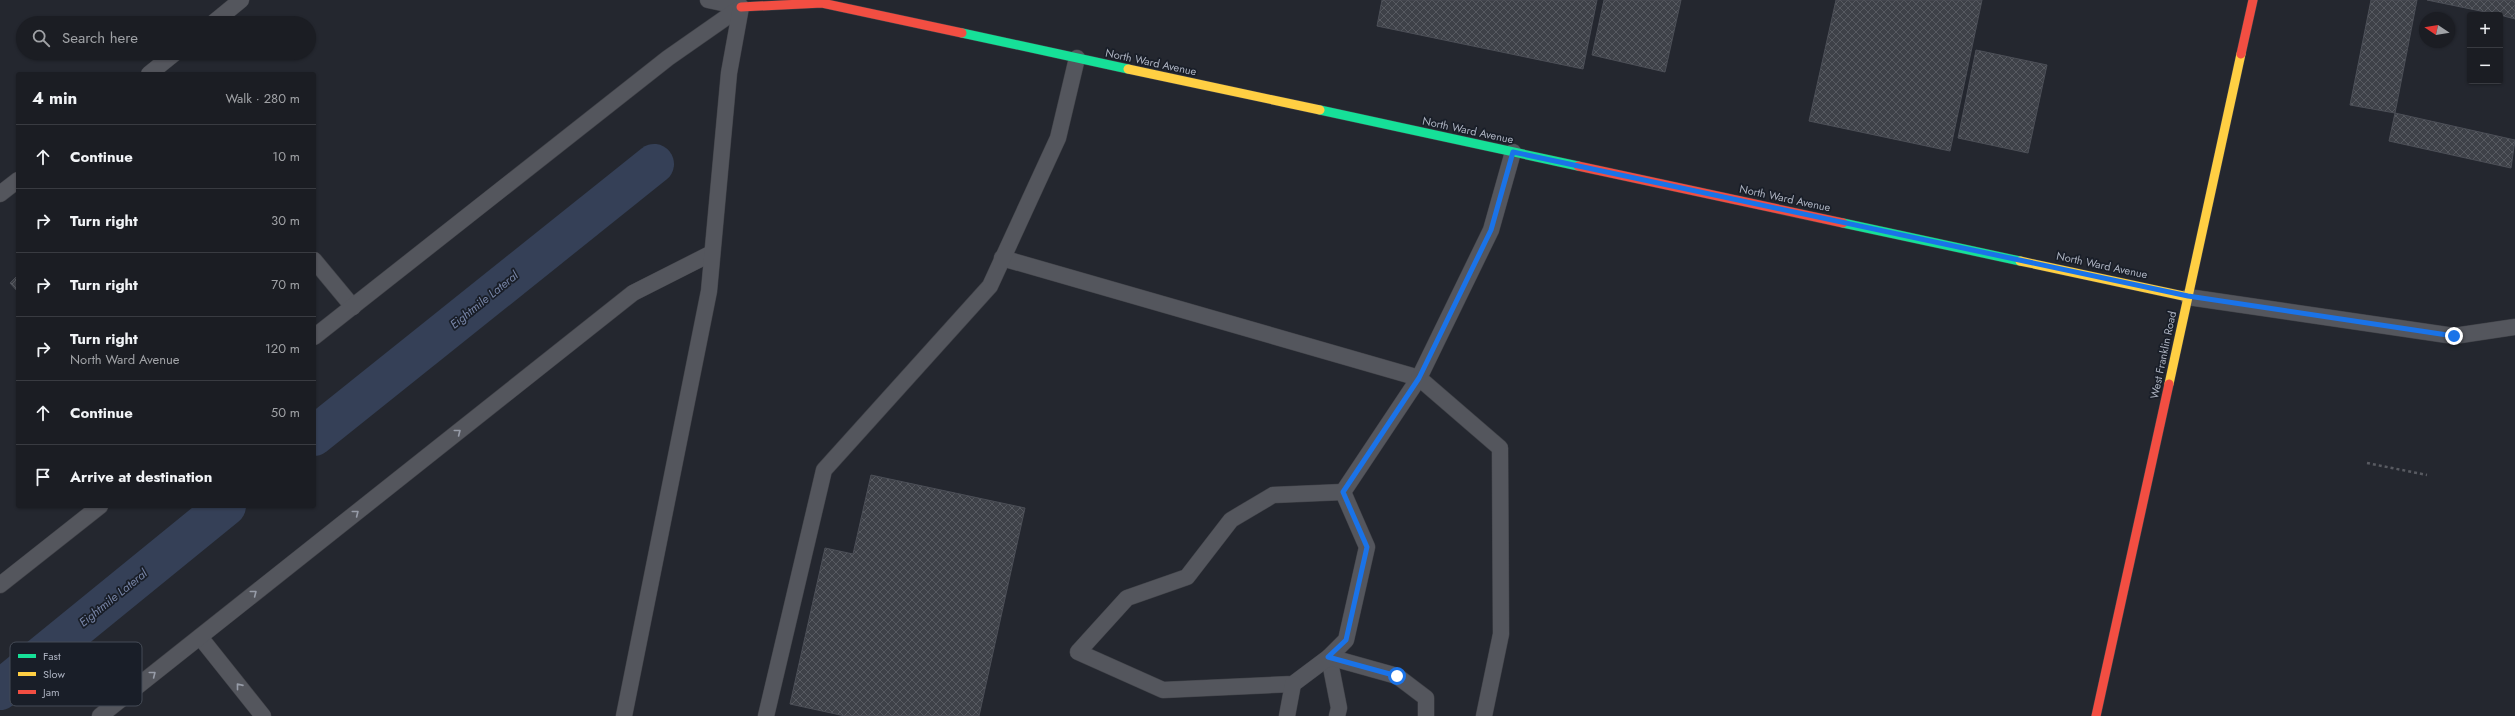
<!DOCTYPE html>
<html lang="en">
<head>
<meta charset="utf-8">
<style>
	:root { --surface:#1b1d23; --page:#282a30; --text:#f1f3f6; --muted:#a0a2a6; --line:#393b41 }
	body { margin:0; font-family:Jost,sans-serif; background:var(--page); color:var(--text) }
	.controls { position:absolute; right:12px; top:12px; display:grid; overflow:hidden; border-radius:4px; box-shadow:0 1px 3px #0004 }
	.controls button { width:36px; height:36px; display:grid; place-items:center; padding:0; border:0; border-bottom:1px solid var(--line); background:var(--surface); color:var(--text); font:20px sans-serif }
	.compass { position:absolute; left:2419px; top:12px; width:36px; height:36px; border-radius:50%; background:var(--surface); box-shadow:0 1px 3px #0004; rotate:282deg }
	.stop { position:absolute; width:12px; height:12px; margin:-9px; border:3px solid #1a73e8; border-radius:50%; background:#fff }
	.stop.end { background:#1a73e8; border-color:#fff; box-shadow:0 1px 4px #0008 }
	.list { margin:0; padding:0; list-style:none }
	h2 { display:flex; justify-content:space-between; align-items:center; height:52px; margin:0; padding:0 16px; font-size:17px }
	h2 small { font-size:13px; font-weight:400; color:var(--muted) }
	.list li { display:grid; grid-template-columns:26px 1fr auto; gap:12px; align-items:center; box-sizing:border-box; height:64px; padding:0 16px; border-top:1px solid var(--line) }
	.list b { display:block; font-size:15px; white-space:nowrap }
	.list p { margin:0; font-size:13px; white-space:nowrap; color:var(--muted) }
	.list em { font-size:13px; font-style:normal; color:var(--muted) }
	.icon { flex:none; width:22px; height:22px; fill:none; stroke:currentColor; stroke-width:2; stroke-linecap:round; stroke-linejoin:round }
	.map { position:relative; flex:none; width:2515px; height:716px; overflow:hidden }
	.search { position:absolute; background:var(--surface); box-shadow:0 1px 3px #0004; left:16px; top:16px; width:300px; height:44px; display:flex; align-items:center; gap:10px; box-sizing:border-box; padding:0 14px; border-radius:22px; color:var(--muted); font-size:15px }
	.panel { position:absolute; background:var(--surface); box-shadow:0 1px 3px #0004; left:16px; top:72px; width:300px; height:436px; border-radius:4px }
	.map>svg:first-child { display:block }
</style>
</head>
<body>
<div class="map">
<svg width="2515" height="716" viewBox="0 0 2515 716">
	<defs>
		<pattern id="building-cross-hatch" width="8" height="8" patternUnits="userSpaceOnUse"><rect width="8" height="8" fill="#3e4148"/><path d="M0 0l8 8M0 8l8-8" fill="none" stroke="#575a61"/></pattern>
	</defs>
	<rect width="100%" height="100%" fill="#24272f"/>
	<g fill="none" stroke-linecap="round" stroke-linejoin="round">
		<g stroke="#354057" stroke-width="40">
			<polyline points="314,436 654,164"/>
			<polyline points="0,690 226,506"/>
		</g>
	</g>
	<g fill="url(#building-cross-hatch)" stroke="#4c4f57">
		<polygon points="1382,0 1597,0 1583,69 1377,26"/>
		<polygon points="1604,0 1681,0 1665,72 1592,55"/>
		<polygon points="1836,0 1982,0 1950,151 1809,121"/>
		<polygon points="2371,0 2417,0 2395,113 2350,105"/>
		<polygon points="2427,0 2515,0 2515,19 2500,15"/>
		<polygon points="1976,50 2047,65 2028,153 1958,138"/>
		<polygon points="2395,113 2515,140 2511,168 2389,141"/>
		<polygon points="18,275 18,292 10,283"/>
		<polygon points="871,475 1025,508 979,716 845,716 790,704 825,548 853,554"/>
	</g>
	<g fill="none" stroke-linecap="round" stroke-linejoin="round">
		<defs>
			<g id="lane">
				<polyline points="708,0 741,7"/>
				<polyline points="213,23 241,0"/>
				<polyline points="149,74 175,53"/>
				<polyline points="0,194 18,180"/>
				<polyline points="1002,258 1419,378 1343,492 1367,547 1346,640 1329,657 1339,708 1337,716"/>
				<polyline points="314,260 353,307"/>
				<polyline points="2188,297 2454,336 2515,327"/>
				<polyline points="314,337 668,58 741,7"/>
				<polyline points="1343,492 1273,495 1231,520 1187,577 1127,598 1078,652 1163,690 1293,684 1329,657 1397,676 1426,698 1426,716"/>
				<polyline points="0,585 100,506"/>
				<polyline points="200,637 263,716"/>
				<polyline points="100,716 633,293 712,253"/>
				<polyline points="624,716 709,291 729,73 741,7"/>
				<polyline points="766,716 824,470 990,286 1058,138 1077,58"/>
				<polyline points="1287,716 1293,684"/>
				<polyline points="1484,716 1501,634 1500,448 1419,378 1491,230 1513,152"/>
			</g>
			<g id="fast">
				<polyline points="962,33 1128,69"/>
				<polyline points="1320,110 1578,166"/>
				<polyline points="1843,223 2020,261"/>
			</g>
			<g id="slow">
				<polyline points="1128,69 1320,110"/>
				<polyline points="2020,261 2188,297"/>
				<polyline points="2169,384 2241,54"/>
			</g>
			<g id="jam">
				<polyline points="741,7 822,3 962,33"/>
				<polyline points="2241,54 2253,0"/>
				<polyline points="1578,166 1843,223"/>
				<polyline points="2096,716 2169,384"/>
			</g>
		</defs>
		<use href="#lane" stroke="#404248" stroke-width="17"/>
		<use href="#fast" stroke="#404248" stroke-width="10"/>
		<use href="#slow" stroke="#404248" stroke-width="10"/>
		<use href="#jam" stroke="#404248" stroke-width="10"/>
		<polyline stroke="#585a61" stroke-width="2.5" stroke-dasharray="3 3" stroke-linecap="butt" points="2367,463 2427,475"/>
		<use href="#lane" stroke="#54565d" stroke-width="16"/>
		<use href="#fast" stroke="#16e098" stroke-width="9"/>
		<use href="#slow" stroke="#ffcf43" stroke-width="9"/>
		<use href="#jam" stroke="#f24e42" stroke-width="9"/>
	</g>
	<defs><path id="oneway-chevron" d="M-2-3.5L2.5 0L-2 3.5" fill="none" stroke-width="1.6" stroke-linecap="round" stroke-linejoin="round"/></defs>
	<g stroke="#979ca8">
		<use href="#oneway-chevron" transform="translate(458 432) rotate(-38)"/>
		<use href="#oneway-chevron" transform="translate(356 513) rotate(-38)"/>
		<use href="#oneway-chevron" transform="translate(254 593) rotate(-38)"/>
		<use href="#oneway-chevron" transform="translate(153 674) rotate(-38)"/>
		<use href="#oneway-chevron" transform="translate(239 686) rotate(-129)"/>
	</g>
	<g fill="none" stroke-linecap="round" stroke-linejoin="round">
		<polyline stroke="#1a73e8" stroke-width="5" points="1397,676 1328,657 1346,640 1367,547 1343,492 1419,378 1491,230 1513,152 2188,296 2454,336"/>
	</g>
	<g text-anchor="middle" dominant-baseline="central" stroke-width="3.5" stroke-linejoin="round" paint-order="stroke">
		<g font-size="11" fill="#adb3c1" stroke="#191e28">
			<text transform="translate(1151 62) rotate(12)">North Ward Avenue</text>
			<text transform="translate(1468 130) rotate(12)">North Ward Avenue</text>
			<text transform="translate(1785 198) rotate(12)">North Ward Avenue</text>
			<text transform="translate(2102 265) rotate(12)">North Ward Avenue</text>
			<text transform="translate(2163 355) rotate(-78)">West Franklin Road</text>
		</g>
		<g font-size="12" font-style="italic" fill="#7886a8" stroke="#191e28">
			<text transform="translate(484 300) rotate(-39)">Eightmile Lateral</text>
			<text transform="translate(113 598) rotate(-39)">Eightmile Lateral</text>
		</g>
	</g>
	<rect x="10" y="642" width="132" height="64" rx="6" fill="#191e28" stroke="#454b56" stroke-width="1"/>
	<rect x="18" y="654" width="18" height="4" fill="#16e098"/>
	<rect x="18" y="672" width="18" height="4" fill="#ffcf43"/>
	<rect x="18" y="690" width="18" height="4" fill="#f24e42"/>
	<g font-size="11" fill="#adb3c1">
		<text x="43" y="660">Fast</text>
		<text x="43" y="678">Slow</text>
		<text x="43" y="696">Jam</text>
	</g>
</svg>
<div class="controls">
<button>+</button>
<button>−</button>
</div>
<svg class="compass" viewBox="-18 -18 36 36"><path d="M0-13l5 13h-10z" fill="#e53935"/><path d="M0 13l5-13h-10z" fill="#a0a2a6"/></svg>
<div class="stop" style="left:1397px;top:676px"></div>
<div class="stop end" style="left:2454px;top:336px"></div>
<div class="search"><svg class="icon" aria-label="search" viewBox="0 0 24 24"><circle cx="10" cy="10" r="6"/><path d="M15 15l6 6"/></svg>Search here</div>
<section class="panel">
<h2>4 min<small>Walk · 280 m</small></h2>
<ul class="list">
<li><svg class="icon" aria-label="ahead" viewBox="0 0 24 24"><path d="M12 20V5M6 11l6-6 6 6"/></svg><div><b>Continue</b></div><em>10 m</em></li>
<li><svg class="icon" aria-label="right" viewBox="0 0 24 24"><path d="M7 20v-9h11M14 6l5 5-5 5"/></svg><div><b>Turn right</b></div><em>30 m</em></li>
<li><svg class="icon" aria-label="right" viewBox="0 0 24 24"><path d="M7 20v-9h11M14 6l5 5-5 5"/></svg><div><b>Turn right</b></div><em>70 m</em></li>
<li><svg class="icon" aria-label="right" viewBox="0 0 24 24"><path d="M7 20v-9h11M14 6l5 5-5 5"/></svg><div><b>Turn right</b><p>North Ward Avenue</p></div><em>120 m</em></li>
<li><svg class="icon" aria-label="ahead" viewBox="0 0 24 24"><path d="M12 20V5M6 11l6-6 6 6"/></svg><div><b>Continue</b></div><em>50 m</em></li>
<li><svg class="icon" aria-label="arrive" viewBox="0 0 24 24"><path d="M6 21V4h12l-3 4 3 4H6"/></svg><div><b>Arrive at destination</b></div></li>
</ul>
</section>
</div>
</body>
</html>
